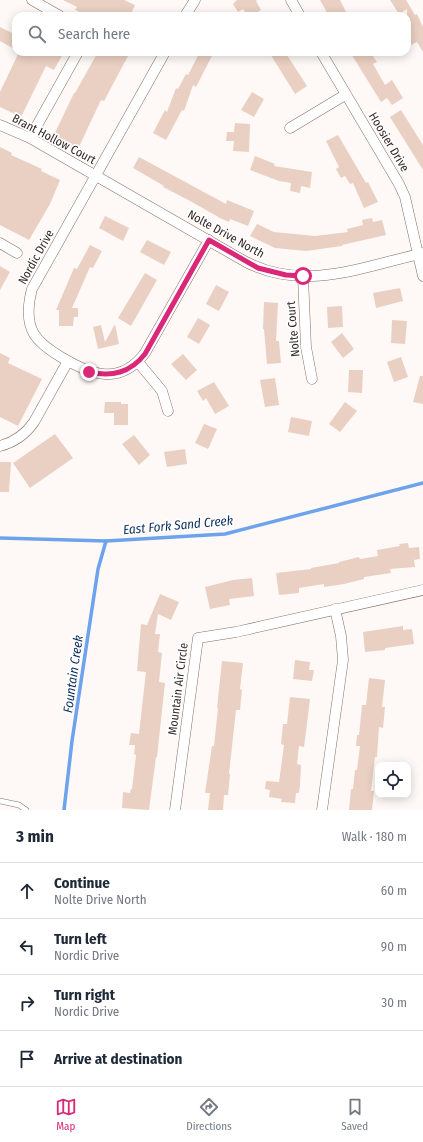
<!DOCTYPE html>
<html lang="en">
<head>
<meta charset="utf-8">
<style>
	:root { --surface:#fff; --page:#f2f2f3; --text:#1f2937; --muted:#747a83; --line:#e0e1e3; --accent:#db2777 }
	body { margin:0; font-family:"Fira Sans Condensed",sans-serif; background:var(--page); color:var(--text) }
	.controls { position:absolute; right:12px; bottom:12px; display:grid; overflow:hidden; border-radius:8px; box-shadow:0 2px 10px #0003 }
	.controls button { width:36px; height:36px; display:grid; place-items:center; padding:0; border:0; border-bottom:1px solid var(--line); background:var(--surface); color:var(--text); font:20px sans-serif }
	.stop { position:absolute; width:12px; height:12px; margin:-9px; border:3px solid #db2777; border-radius:50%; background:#fff }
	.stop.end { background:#db2777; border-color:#fff; box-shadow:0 1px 4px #0008 }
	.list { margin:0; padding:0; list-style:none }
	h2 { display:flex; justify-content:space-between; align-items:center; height:52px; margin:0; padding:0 16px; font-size:17px }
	h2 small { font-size:13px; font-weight:400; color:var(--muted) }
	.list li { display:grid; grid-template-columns:26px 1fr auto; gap:12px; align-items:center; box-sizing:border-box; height:56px; padding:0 16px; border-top:1px solid var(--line) }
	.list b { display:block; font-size:15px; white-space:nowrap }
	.list p { margin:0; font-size:13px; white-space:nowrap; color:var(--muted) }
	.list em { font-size:13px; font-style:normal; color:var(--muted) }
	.icon { flex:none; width:22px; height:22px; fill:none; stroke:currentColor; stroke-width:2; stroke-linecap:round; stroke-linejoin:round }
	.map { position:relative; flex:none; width:423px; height:810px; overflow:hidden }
	.search { position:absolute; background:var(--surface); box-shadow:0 2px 10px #0003; left:12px; right:12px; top:12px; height:44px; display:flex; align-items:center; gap:10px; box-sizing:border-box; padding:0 14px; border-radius:12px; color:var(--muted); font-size:15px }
	.sheet { height:276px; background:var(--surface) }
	nav { display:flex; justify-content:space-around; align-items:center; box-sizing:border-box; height:56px; border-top:1px solid var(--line); background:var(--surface); font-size:11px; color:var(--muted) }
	nav a { display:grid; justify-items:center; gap:2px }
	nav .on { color:var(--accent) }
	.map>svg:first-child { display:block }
</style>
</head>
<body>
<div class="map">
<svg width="423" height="810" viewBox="0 0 423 810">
	<rect width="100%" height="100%" fill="#fef9f6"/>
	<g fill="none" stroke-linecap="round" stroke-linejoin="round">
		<g stroke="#6da2ec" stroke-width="3.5">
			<polyline points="0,538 106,541 225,534 423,483"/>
			<polyline points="64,810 72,741 98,569 106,541"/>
		</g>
	</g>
	<g fill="#ead0c2">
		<polygon points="63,0 124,0 135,5 130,16 89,16 75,10 77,7"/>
		<polygon points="237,0 257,0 256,1 261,10 251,16 247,16 243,9 238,12 233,4"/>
		<polygon points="320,0 340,0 348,16 329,16"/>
		<polygon points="390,0 406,0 415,15 417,14 423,27 423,52 417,42 411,45 407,38 407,9 399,14"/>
		<polygon points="0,27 16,35 16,50 0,41"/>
		<polygon points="19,52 64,52 54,70 46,66 21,117 0,107 0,92"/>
		<polygon points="98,52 121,52 128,56 104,101 101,100 77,151 52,139 74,93 75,93"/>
		<polygon points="200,52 214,52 196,87 193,85 184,111 182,110 166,140 153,133 165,110 167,112 176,88 178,89 186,74 188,75"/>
		<polygon points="269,52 285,52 307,86 295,94"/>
		<polygon points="350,52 370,52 377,62 373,64 385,85 392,80 403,98 392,105 387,98 381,102"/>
		<polygon points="252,92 264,99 254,117 241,110"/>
		<polygon points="401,110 423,145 423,170 390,117"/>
		<polygon points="235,123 250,124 249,152 233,151 234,141 226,141 227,132 234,132"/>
		<polygon points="338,135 366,183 368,182 378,202 364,208 353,183 350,184 345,176 341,178 336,169 339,167 326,141"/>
		<polygon points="0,147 12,153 11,155 42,169 41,171 60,180 50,204 29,240 0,225"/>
		<polygon points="255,156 275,164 274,166 312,172 310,188 301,186 300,193 290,191 291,183 279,181 250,170"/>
		<polygon points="139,157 226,204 227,200 254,211 248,226 230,219 229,222 220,218 192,202 163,187 164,186 133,168"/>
		<polygon points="105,216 129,228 123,241 99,228"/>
		<polygon points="372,218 373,222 382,220 386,235 342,245 342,246 306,251 275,248 250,236 257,224 274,232 315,236 348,232 347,229 363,225 362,220"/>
		<polygon points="147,240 171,252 164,265 140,252"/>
		<polygon points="90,245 102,251 93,268 90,267 72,308 78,308 78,317 74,317 73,326 59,326 59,310 56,310 74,268 77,269"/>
		<polygon points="0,266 10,272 0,290"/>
		<polygon points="145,273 157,280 131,326 118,318"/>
		<polygon points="216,285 229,292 219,311 206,304"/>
		<polygon points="400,288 403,301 376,308 373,293"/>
		<polygon points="264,302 278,303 276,341 279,341 281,363 267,364 264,329 263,329"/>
		<polygon points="342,306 343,327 328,328 327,307"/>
		<polygon points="198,318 210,325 199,344 187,337"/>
		<polygon points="392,320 407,321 405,344 391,343"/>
		<polygon points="115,324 119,344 98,349 93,327 101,325 105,342"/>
		<polygon points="342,333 354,349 343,358 331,342"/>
		<polygon points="0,353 10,358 8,363 42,379 18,426 0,417"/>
		<polygon points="183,354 197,370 186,380 171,364"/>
		<polygon points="401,357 408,377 394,382 387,362"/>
		<polygon points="349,370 363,370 362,393 348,392"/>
		<polygon points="420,376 423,376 423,404 413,402"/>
		<polygon points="275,378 279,405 265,407 260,380"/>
		<polygon points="214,382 229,406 215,414 206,398 203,401 197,391"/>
		<polygon points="105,402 121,402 121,404 128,404 128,425 114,425 114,413 104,413"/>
		<polygon points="345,402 357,411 340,432 329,424"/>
		<polygon points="291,417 312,421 309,436 288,432"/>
		<polygon points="204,424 217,429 208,449 195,443"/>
		<polygon points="55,434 73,458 30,488 13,463"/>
		<polygon points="134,435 150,455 139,465 122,444"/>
		<polygon points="185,449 187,464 167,467 164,452"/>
		<polygon points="0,462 11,462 9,492 0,492"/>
		<polygon points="408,543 409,548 419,547 420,559 414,560 415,567 390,569 391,573 364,577 364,579 344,584 324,587 324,584 299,588 299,593 279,595 276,573 311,569 311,568 339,563 339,562 359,557 360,559 378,556 377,550 400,546 399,544"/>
		<polygon points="252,578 254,596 229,599 230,605 210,609 205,587 233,580"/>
		<polygon points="160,594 179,602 171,620 158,614 155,634 160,634 158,652 162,653 159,682 165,683 157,757 156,757 149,810 122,808 123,792 130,793 131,789 132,789 136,755 134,754 135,745 129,745 131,733 139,734 142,707 146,672 137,671 141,624 147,625"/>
		<polygon points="403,626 403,630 412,629 414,644 385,648 385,650 365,652 363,632"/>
		<polygon points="295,660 310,662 309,670 314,670 312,681 293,679"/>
		<polygon points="222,661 243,663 240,689 242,690 240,710 236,710 229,774 230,774 228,795 224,795 223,810 208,810 210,793 205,793 212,746 214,746 218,708 217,708"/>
		<polygon points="369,678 385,680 382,707 385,707 383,728 379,727 377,757 375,757 371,791 374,791 372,810 349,810 351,789 353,789 355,770 357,770 360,746 356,746 357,735 359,735 362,705 366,705"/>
		<polygon points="290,697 310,699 304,747 299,746 297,764 301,765 300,785 299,793 296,793 295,803 281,802 282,799 269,797 270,790 265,789 266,781 279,782 284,745 281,744 283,724 287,724"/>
	</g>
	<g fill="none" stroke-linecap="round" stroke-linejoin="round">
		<defs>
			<polyline id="service" points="0,801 19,805 26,810"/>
			<g id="minor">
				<polyline points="32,0 60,16"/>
				<polyline points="291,0 300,16"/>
				<polyline points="185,16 195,0"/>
				<path d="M165 52 32 289C28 304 26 320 34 334 40 344 51 351 61 357 91 375 120 386 145 353L209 240"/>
				<polyline points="321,52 399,184 405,197 423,276"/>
				<path d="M0 125 30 138 246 262C305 292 362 267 423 253"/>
				<polyline points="290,128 345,95"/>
				<polyline points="30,138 78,52"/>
				<polyline points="0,243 17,253"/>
				<polyline points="303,277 306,347 312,379"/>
				<polyline points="138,362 162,391 168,411"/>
				<path d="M0 446C15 442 25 435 34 422L68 361"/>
				<polyline points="175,810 198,638 236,632 423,590"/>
				<polyline points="322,810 343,660 341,636 335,609"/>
			</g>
		</defs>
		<use href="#service" stroke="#866f63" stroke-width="6"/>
		<use href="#minor" stroke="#866f63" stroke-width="11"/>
		<use href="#service" stroke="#fff" stroke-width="5"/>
		<use href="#minor" stroke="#fff" stroke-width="10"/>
	</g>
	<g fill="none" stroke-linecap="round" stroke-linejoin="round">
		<path stroke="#db2777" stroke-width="5" d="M89 372C112 377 130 373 145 354L209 240 258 268 286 275 303 276"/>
	</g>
	<g text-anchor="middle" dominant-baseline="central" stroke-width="3.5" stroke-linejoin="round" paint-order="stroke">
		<g font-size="12" fill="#332a24" stroke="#fff">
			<text transform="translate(54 139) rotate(28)">Brant Hollow Court</text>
			<text transform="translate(389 142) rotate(59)">Hoosier Drive</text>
			<text transform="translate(226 234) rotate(29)">Nolte Drive North</text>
			<text transform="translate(36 257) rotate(-61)">Nordic Drive</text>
			<text transform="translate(293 329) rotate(-95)">Nolte Court</text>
			<text transform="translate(178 689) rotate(-83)">Mountain Air Circle</text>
		</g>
		<g font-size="13" font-style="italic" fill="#092d5c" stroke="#fff">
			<text transform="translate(178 525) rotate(-5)">East Fork Sand Creek</text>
			<text transform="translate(73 674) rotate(-82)">Fountain Creek</text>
		</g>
	</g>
</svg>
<div class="controls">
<button><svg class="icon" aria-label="locate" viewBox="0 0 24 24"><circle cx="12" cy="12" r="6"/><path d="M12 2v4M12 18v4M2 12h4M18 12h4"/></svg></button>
</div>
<div class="stop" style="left:303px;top:276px"></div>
<div class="stop end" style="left:89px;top:372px"></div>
<div class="search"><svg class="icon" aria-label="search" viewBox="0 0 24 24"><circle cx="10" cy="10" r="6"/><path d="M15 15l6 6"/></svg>Search here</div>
</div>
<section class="sheet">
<h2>3 min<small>Walk · 180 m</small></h2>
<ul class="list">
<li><svg class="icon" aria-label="ahead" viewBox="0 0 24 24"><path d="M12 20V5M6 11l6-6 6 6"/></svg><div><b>Continue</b><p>Nolte Drive North</p></div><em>60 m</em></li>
<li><svg class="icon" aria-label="left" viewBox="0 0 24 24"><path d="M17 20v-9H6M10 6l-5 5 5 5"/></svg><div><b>Turn left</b><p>Nordic Drive</p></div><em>90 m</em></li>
<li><svg class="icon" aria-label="right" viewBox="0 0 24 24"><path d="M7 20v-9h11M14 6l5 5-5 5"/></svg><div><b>Turn right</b><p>Nordic Drive</p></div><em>30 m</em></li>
<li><svg class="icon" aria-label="arrive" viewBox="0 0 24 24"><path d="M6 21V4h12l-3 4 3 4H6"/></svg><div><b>Arrive at destination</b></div></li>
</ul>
</section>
<nav>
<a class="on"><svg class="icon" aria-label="map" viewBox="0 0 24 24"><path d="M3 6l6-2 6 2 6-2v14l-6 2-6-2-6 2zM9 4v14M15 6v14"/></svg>Map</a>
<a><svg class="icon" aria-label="directions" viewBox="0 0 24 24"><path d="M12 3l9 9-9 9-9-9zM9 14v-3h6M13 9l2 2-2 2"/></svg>Directions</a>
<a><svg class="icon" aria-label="saved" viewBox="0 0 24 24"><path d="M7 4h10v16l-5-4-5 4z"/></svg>Saved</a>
</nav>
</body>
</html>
